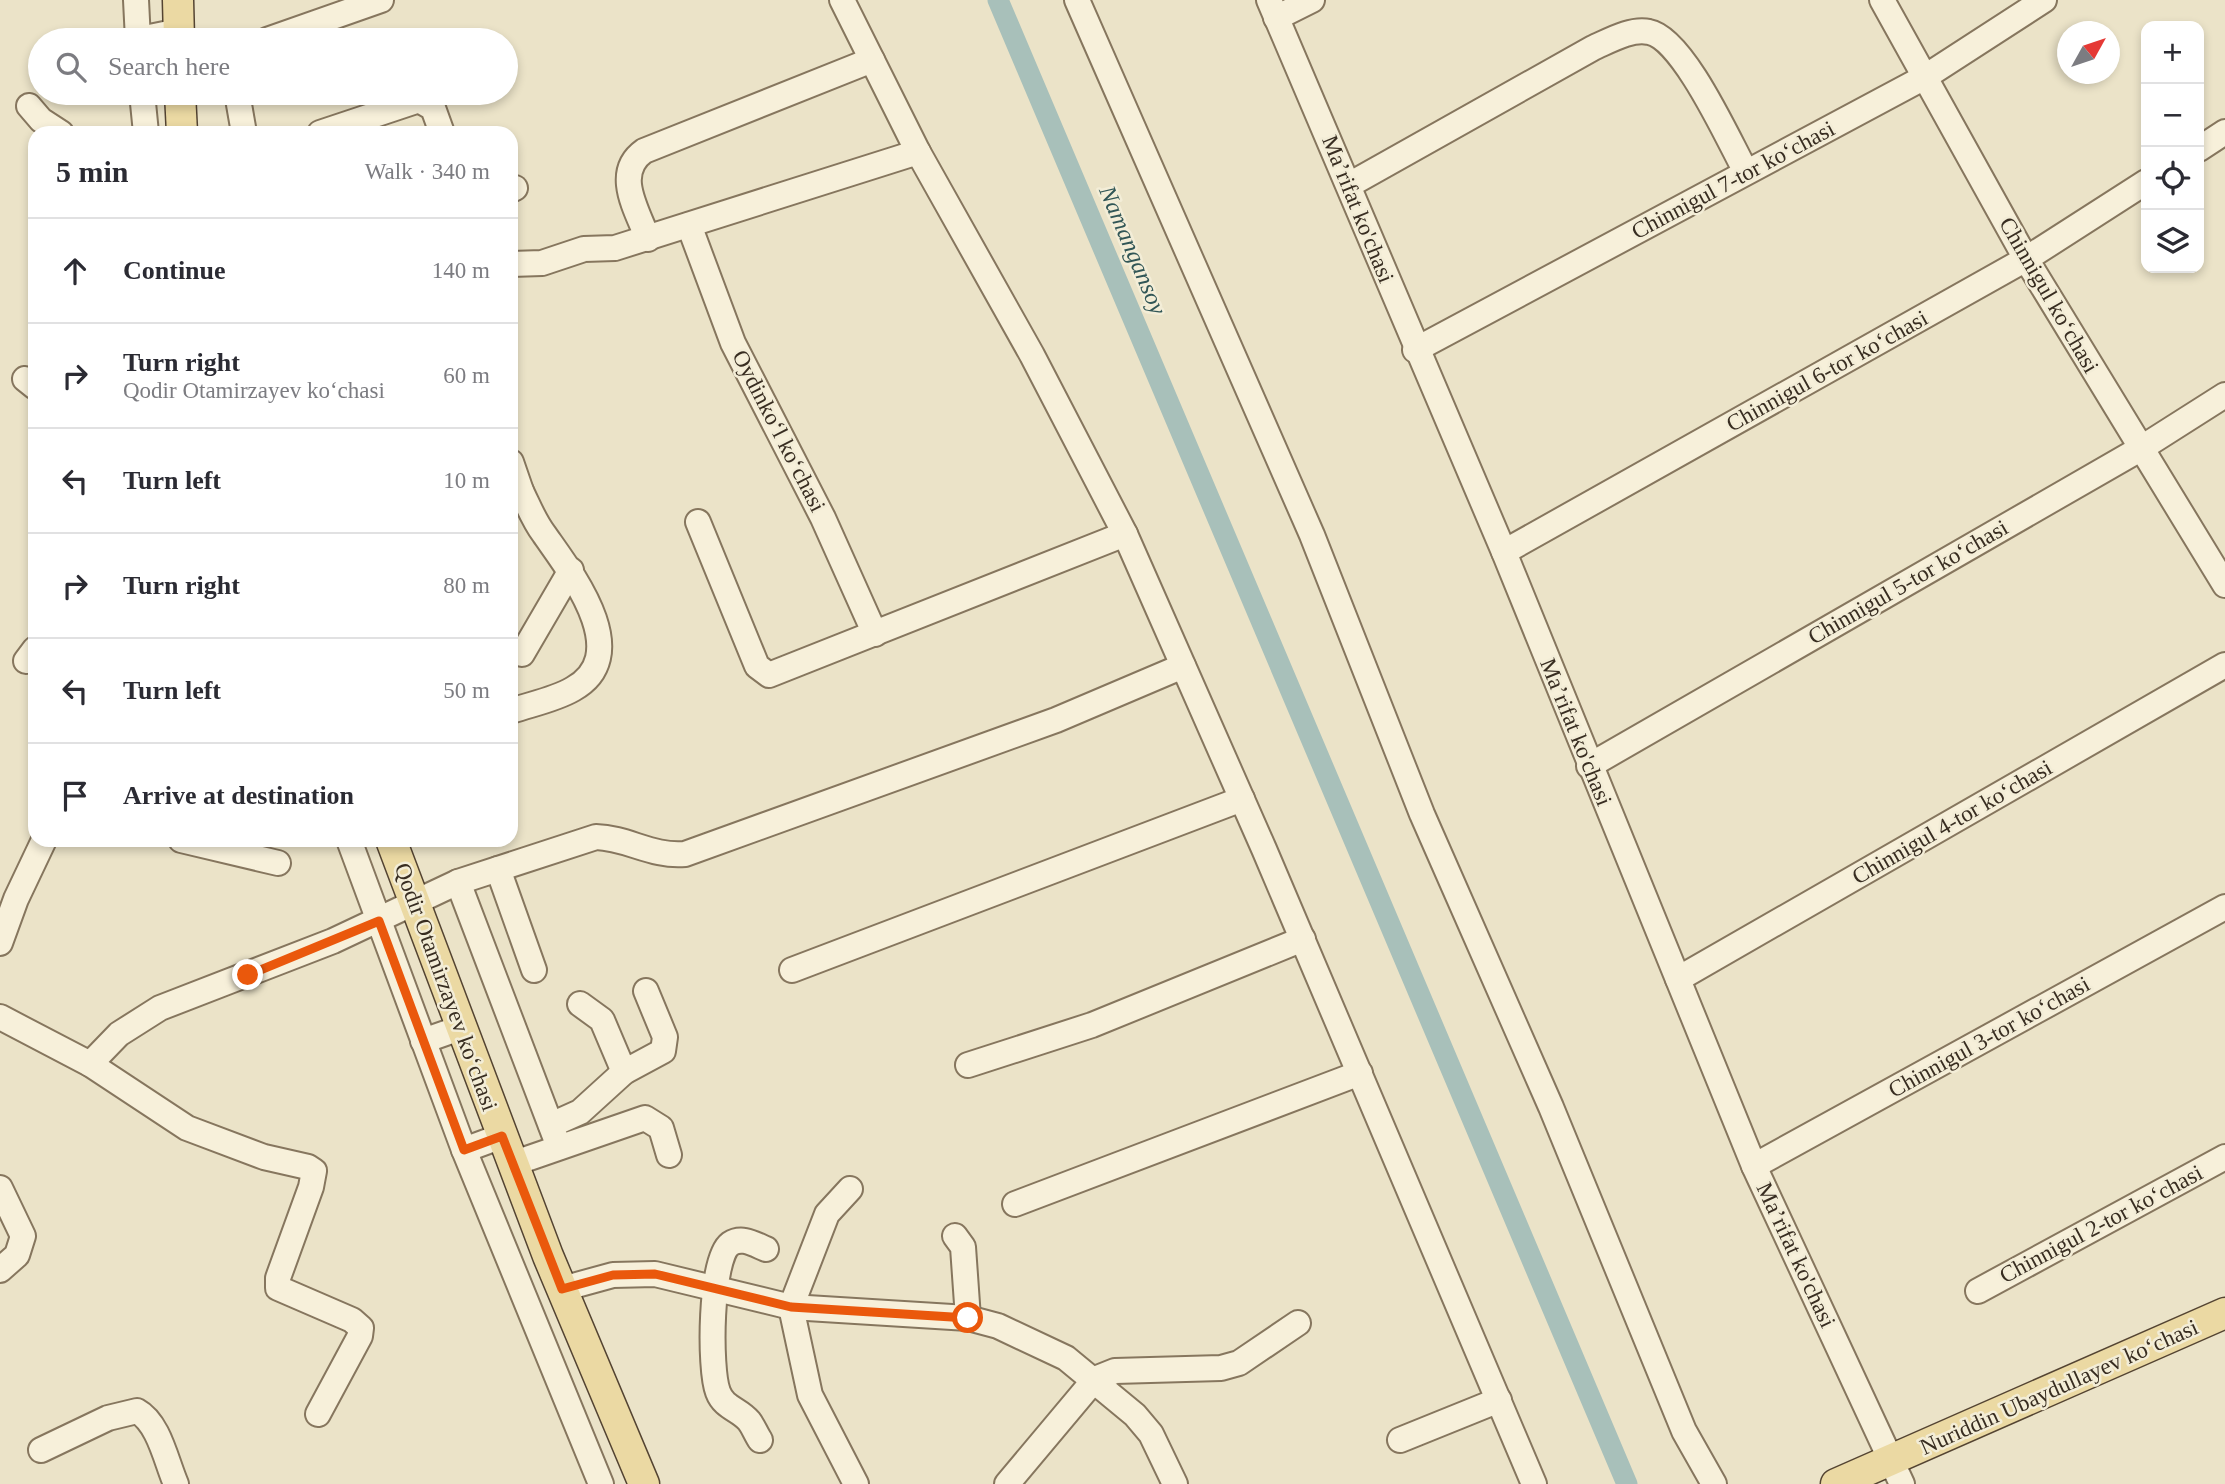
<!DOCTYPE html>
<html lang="en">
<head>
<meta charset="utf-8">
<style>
	:root { --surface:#fff; --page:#f2f2f3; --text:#2b2b33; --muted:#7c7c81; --line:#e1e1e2 }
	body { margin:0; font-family:"Times New Roman",serif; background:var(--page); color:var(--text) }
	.controls { position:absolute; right:21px; top:21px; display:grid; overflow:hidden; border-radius:14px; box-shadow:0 4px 10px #0003 }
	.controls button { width:63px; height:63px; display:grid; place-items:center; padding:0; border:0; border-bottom:2px solid var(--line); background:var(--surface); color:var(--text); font:35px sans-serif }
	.compass { position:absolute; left:2057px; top:21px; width:63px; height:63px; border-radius:50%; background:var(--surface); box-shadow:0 4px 10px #0003; rotate:50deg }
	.stop { position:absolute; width:21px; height:21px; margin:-16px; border:5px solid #ea580c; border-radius:50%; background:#fff }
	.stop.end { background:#ea580c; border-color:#fff; box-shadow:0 2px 7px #0008 }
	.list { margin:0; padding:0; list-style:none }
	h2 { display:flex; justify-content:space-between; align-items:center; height:91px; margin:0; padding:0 28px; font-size:30px }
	h2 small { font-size:23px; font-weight:400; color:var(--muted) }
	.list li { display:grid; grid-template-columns:46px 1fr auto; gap:21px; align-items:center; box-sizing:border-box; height:105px; padding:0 28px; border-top:2px solid var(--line) }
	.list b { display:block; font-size:26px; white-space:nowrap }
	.list p { margin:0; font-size:23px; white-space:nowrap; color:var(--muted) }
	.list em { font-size:23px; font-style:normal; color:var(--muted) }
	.icon { flex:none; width:38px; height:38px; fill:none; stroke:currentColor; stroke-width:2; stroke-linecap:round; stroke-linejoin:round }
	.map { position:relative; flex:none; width:2225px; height:1484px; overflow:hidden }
	.search { position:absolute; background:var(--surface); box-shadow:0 4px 10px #0003; left:28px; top:28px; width:490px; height:77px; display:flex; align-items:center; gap:18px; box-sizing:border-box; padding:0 24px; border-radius:38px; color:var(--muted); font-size:26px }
	.panel { position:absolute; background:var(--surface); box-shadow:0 4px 10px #0003; left:28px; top:126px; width:490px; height:721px; border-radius:21px }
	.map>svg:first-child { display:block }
</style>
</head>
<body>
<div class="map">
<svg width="2225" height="1484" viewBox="0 0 2225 1484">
	<rect width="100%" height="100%" fill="#ebe3c8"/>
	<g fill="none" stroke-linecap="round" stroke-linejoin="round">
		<polyline stroke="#a8c0ba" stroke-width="21" points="998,0 1627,1484"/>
		<defs>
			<g id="minor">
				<polyline points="136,0 138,40"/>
				<polyline points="842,0 918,152 1032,355 1125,534 1264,849 1534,1484"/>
				<polyline points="1077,0 1312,535 1422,814 1551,1107 1684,1431 1714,1484"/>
				<polyline points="1269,0 1504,552 1754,1166 1902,1484"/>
				<polyline points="1882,0 2026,259 2225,585"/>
				<polyline points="1276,18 1312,0"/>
				<polyline points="135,40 179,31"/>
				<polyline points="267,40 381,0"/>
				<polyline points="142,93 146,133"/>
				<polyline points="237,93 244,133"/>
				<polyline points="29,106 41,120 61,133"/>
				<polyline points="320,133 419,100 433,108 442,133"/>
				<polyline points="2199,149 2225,132"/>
				<path d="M1349 185 1593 48C1609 41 1631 28 1649 32 1683 38 1729 141 1746 172"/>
				<polyline points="511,190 515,188"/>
				<polyline points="689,225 733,343 823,518 875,634"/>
				<path d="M648 239C637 210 613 173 644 151L872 60"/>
				<polyline points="511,264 542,263 584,249 615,248 918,152"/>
				<polyline points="1415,350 1925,77 2044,0"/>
				<polyline points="25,379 35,387"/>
				<polyline points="511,462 521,491 511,496"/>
				<polyline points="698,522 757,666 769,675 1125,534"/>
				<polyline points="1504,552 2026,259 2146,182"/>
				<polyline points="522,654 571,570"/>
				<polyline points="26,661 35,649"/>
				<path d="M511 711C531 704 554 700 573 689 636 654 569 570 544 534 534 521 528 505 521 491"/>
				<polyline points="1589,766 2140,449 2225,395"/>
				<polyline points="181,840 278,863"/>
				<polyline points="349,840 464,1150 601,1484"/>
				<polyline points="498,869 534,970"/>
				<polyline points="458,882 559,1147"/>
				<polyline points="0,943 16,899 44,840"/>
				<polyline points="792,970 1242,799"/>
				<polyline points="1678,979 2225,665"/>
				<polyline points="580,1004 602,1020 624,1072"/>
				<polyline points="0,1017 90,1064 187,1128 264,1157 308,1167 314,1171 311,1187 278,1278 278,1288 352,1320 361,1328 360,1336 318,1414"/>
				<polyline points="423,1041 460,1028"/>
				<path d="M90 1064 119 1034 160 1008 333 941 458 882 596 837C628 838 652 857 685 854L1056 720 1183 666"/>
				<polyline points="968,1065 1092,1025 1303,939"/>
				<polyline points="551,1125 580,1112 624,1072 663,1051 665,1037 646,991"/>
				<polyline points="464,1150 502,1136"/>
				<polyline points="512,1164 645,1118 661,1128 669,1155"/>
				<polyline points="1754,1166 2225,907"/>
				<polyline points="0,1188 23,1236 17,1255 0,1270"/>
				<polyline points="850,1189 827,1214 791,1307 810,1395 856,1484"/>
				<polyline points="1015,1204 1360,1073"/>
				<polyline points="955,1236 963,1247 968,1318"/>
				<polyline points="562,1289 613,1275 655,1274 791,1307 968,1318 998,1326 1066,1358 1135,1415 1151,1434 1175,1484"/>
				<polyline points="1978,1291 2225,1157"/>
				<path d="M760 1440C756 1434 753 1426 749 1421 739 1409 724 1408 718 1392 709 1369 710 1259 730 1244 742 1236 754 1244 766 1249"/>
				<polyline points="1400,1440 1499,1400"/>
				<path d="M41 1450 108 1418 137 1411C159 1423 166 1461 176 1484"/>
				<polyline points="1007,1484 1095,1379 1115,1371 1221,1368 1239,1363 1298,1323"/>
			</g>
			<g id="major">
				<polyline points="178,0 179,40"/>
				<polyline points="180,93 182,133"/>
				<polyline points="391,840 548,1256 644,1484"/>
				<polyline points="1836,1484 2225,1313"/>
			</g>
		</defs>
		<use href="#minor" stroke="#86765e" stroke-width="28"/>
		<use href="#major" stroke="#544432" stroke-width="33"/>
		<use href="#minor" stroke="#f7f0da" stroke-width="24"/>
		<use href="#major" stroke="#ebd9a3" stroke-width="30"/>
	</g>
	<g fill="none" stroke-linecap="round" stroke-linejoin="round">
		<polyline stroke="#ea580c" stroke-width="9" points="248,975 379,921 464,1150 502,1136 562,1289 613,1275 655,1274 791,1307 968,1318"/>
	</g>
	<g text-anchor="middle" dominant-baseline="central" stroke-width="5" stroke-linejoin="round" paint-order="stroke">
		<g font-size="23" fill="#382d21" stroke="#f3edd7">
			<text transform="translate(1733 180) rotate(-28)">Chinnigul 7-tor koʻchasi</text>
			<text transform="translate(1358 209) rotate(68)">Maʼrifat ko'chasi</text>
			<text transform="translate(2049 295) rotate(60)">Chinnigul koʻchasi</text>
			<text transform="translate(1827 371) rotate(-29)">Chinnigul 6-tor koʻchasi</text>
			<text transform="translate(779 431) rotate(63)">Oydinkoʻl koʻchasi</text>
			<text transform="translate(1908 582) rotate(-30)">Chinnigul 5-tor koʻchasi</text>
			<text transform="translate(1576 732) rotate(68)">Maʼrifat ko'chasi</text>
			<text transform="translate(1952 822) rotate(-30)">Chinnigul 4-tor koʻchasi</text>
			<text transform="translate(446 987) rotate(70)">Qodir Otamirzayev koʻchasi</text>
			<text transform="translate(1989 1037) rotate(-29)">Chinnigul 3-tor koʻchasi</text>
			<text transform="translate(2101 1224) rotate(-28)">Chinnigul 2-tor koʻchasi</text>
			<text transform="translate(1796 1255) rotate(65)">Maʼrifat ko'chasi</text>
			<text transform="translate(2059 1387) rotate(-24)">Nuriddin Ubaydullayev koʻchasi</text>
		</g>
		<g font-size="24" font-style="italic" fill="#315656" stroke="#f3edd7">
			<text transform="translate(1133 250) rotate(67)">Namangansoy</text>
		</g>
	</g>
</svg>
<div class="controls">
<button>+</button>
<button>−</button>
<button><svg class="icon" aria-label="locate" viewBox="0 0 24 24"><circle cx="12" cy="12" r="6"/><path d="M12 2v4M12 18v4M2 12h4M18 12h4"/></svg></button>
<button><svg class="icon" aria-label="layers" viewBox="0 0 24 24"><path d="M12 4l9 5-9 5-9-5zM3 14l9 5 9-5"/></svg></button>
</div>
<svg class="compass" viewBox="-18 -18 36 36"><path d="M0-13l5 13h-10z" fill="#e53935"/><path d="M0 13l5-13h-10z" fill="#7c7c81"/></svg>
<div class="stop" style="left:968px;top:1318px"></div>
<div class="stop end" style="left:248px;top:975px"></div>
<div class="search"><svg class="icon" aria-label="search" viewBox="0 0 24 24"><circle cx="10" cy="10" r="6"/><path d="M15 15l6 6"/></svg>Search here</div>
<section class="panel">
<h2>5 min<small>Walk · 340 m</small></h2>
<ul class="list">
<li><svg class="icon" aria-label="ahead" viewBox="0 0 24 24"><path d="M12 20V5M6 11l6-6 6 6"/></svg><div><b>Continue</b></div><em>140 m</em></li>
<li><svg class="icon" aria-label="right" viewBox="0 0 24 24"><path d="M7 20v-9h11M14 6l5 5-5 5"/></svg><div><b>Turn right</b><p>Qodir Otamirzayev koʻchasi</p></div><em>60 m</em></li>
<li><svg class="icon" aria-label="left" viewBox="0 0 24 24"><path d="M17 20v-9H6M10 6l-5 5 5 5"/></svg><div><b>Turn left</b></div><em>10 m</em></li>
<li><svg class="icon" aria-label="right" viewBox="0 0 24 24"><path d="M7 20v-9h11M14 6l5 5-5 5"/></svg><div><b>Turn right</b></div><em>80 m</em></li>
<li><svg class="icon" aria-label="left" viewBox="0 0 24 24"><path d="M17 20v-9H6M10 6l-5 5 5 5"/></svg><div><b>Turn left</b></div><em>50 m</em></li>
<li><svg class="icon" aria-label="arrive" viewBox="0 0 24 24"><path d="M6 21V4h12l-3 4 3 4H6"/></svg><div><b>Arrive at destination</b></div></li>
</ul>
</section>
</div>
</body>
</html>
